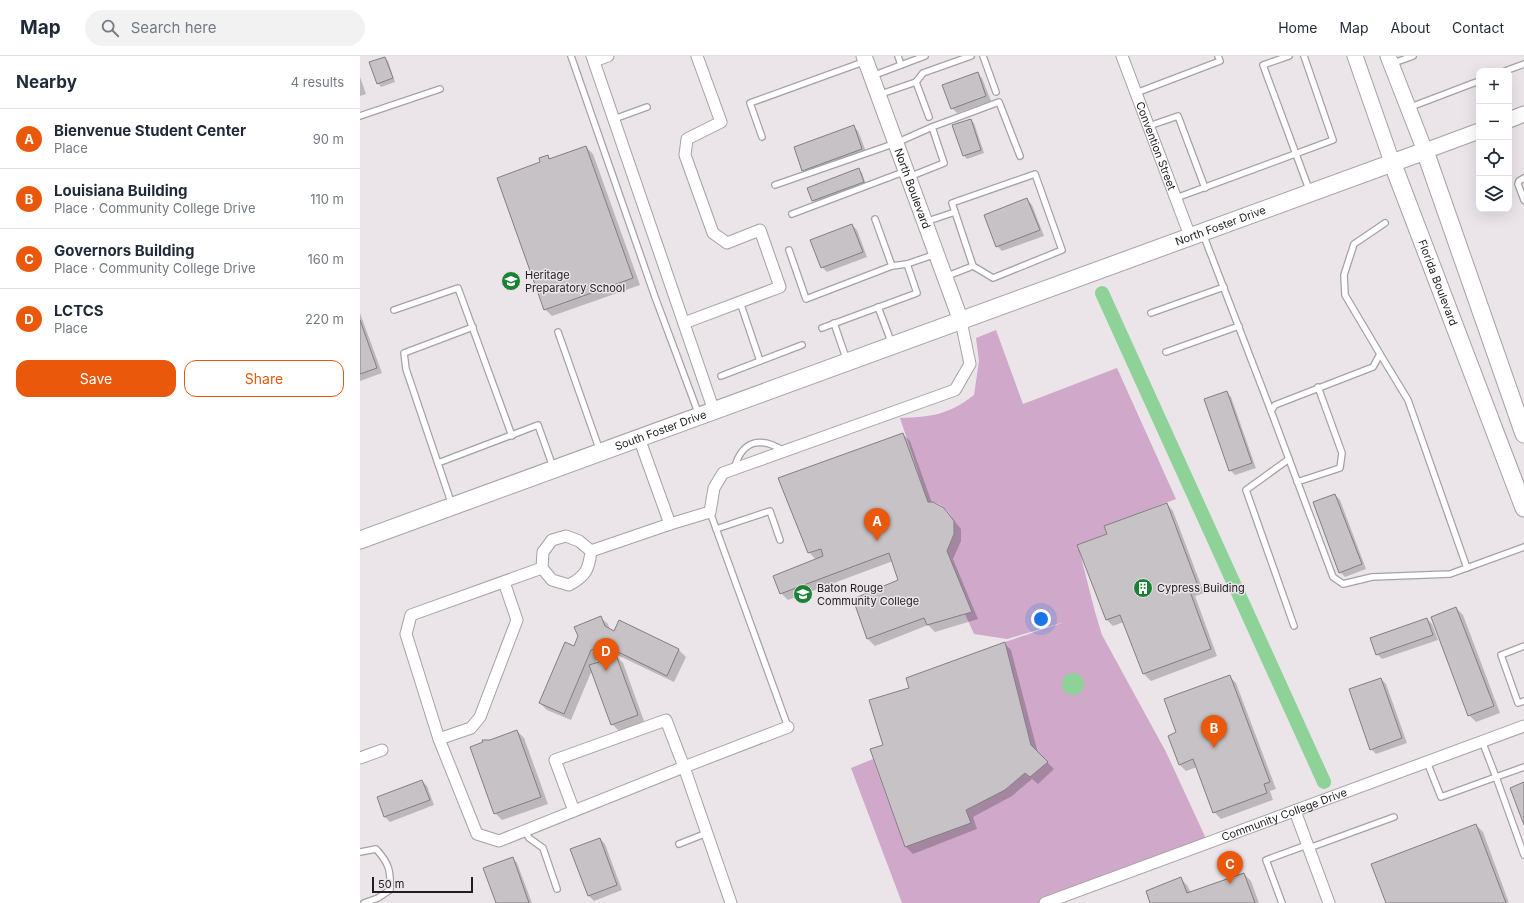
<!DOCTYPE html>
<html lang="en">
<head>
<meta charset="utf-8">
<style>
	:root { --surface:#fff; --page:#f2f2f3; --text:#1f2937; --muted:#747a83; --line:#e0e1e3; --accent:#ea580c }
	body { margin:0; font-family:Inter,sans-serif; background:var(--page); color:var(--text) }
	.controls { position:absolute; right:12px; top:12px; display:grid; overflow:hidden; border-radius:8px; box-shadow:0 4px 16px #0002 }
	.controls button { width:36px; height:36px; display:grid; place-items:center; padding:0; border:0; border-bottom:1px solid var(--line); background:var(--surface); color:var(--text); font:20px sans-serif }
	.scale { position:absolute; left:12px; bottom:10px; width:101px; box-sizing:border-box; padding-left:4px; border:2px solid #1f1d1f; border-top:0; font-size:11px; line-height:14px; white-space:nowrap; color:#1f1d1f; -webkit-text-stroke:3px #ebe5ea; paint-order:stroke }
	.you { position:absolute; left:681px; top:563px; width:14px; height:14px; margin:-10px; border:3px solid #fff; border-radius:50%; background:#1a73e8; box-shadow:0 0 0 6px #1a73e833 }
	.badge { display:grid; place-items:center; width:26px; height:26px; border-radius:50%; background:var(--accent); color:#fff; font-size:13px; font-weight:700 }
	.pin { position:absolute; translate:-50% -33px; filter:drop-shadow(0 1px 2px #0008) }
	.pin::after { content:''; position:absolute; top:21px; width:14px; height:12px; background:inherit; clip-path:polygon(0 0,100% 0,50% 100%) }
	.list { margin:0; padding:0; list-style:none }
	h2 { display:flex; justify-content:space-between; align-items:center; height:52px; margin:0; padding:0 16px; font-size:17px }
	h2 small { font-size:13px; font-weight:400; color:var(--muted) }
	.list li { display:grid; grid-template-columns:26px 1fr auto; gap:12px; align-items:center; box-sizing:border-box; height:60px; padding:0 16px; border-top:1px solid var(--line) }
	.list b { display:block; font-size:15px; white-space:nowrap }
	.list p { margin:0; font-size:13px; white-space:nowrap; color:var(--muted) }
	.list em { font-size:13px; font-style:normal; color:var(--muted) }
	.actions { display:flex; gap:8px; padding:12px 16px }
	.actions a { flex:1; padding:9px 0; border:1px solid var(--accent); border-radius:12px; text-align:center; font-size:14px; color:var(--accent) }
	.actions .main { background:var(--accent); color:#fff }
	.icon { flex:none; width:22px; height:22px; fill:none; stroke:currentColor; stroke-width:2; stroke-linecap:round; stroke-linejoin:round }
	.map { position:relative; flex:none; width:1164px; height:847px; overflow:hidden }
	header { display:flex; align-items:center; gap:24px; box-sizing:border-box; height:56px; padding:0 20px; background:var(--surface); border-bottom:1px solid var(--line) }
	header strong { font-size:19px }
	nav { display:flex; gap:22px; margin-inline-start:auto; font-size:14px }
	.search { width:280px; height:36px; background:var(--page); display:flex; align-items:center; gap:10px; box-sizing:border-box; padding:0 14px; border-radius:22px; color:var(--muted); font-size:15px }
	main { display:flex }
	aside { flex:1; background:var(--surface) }
	.map>svg:first-child { display:block }
</style>
</head>
<body>
<header>
<strong>Map</strong>
<div class="search"><svg class="icon" aria-label="search" viewBox="0 0 24 24"><circle cx="10" cy="10" r="6"/><path d="M15 15l6 6"/></svg>Search here</div>
<nav><a>Home</a><a>Map</a><a>About</a><a>Contact</a></nav>
</header>
<main>
<aside>
<h2>Nearby<small>4 results</small></h2>
<ul class="list">
<li><span class="badge">A</span><div><b>Bienvenue Student Center</b><p>Place</p></div><em>90 m</em></li>
<li><span class="badge">B</span><div><b>Louisiana Building</b><p>Place · Community College Drive</p></div><em>110 m</em></li>
<li><span class="badge">C</span><div><b>Governors Building</b><p>Place · Community College Drive</p></div><em>160 m</em></li>
<li><span class="badge">D</span><div><b>LCTCS</b><p>Place</p></div><em>220 m</em></li>
</ul>
<div class="actions"><a class="main">Save</a><a>Share</a></div>
</aside>
<div class="map">
<svg width="1164" height="847" viewBox="0 0 1164 847">
	<rect width="100%" height="100%" fill="#ebe5ea"/>
	<path fill="#cfa8ca" d="M636 274 663 348 757 312 816 443 745 470 747 478 718 489 735 556 742 579 806 696 848 787 685 847H542L491 712 513 703 545 791 610 767 606 754 645 734 665 717 670 721 687 706 671 689 645 586 708 565 647 583 614 578 605 558 612 556 587 495C589 490 593 483 594 477 596 462 584 445 568 446L540 362C571 361 588 359 614 339L619 305 616 282Z"/>
	<circle fill="#8fd297" cx="713" cy="628" r="11"/>
	<g fill="#0003" fill-rule="evenodd">
		<polygon points="25,2 28,5 35,26 21,31 18,27"/>
		<polygon points="617,17 622,22 631,45 597,57 592,52"/>
		<polygon points="0,21 6,38 0,40"/>
		<polygon points="610,64 614,67 624,97 607,103 604,100 593,70"/>
		<polygon points="493,70 498,75 507,98 448,119 443,114"/>
		<polygon points="226,91 233,98 280,229 192,260 185,253 182,107 187,100 191,103"/>
		<polygon points="498,114 502,117 506,129 456,147 453,144"/>
		<polygon points="667,143 672,149 684,180 642,195 637,190"/>
		<polygon points="492,169 497,174 507,201 467,216 462,211"/>
		<polygon points="0,257 22,317 0,325"/>
		<polygon points="866,336 871,341 896,412 875,419 870,414"/>
		<polygon points="543,378 550,385 572,447 584,452 601,473 601,485 593,503 618,563 575,576 568,569 515,590 508,583 494,544 540,525 533,505 428,544 421,537 456,504 449,496"/>
		<polygon points="975,439 980,444 1006,513 985,521 980,516"/>
		<polygon points="807,448 813,455 844,537 835,540 857,600 791,625 784,618 764,566 753,570 747,564 749,478"/>
		<polygon points="1096,552 1103,559 1140,657 1116,666 1109,659"/>
		<path d="M241 562 248 568 250 574 254 576 259 566 319 594 326 601 314 626 251 596 247 597 249 603 256 600 263 607 284 665 259 675 252 668 232 614 211 664 187 654 180 647 214 591ZM238 600 240 606 235 609Z"/>
		<polygon points="1067,563 1072,568 1078,584 1022,603 1017,598"/>
		<polygon points="644,587 651,594 678,697 694,713 678,728 672,723 652,740 613,761 617,773 553,798 546,791 524,689 551,633"/>
		<polygon points="869,620 876,627 916,733 910,735 913,744 861,763 854,756 837,711 826,715 819,708 818,677"/>
		<polygon points="1021,623 1026,628 1047,687 1016,698 1011,693"/>
		<polygon points="157,675 164,682 188,748 142,764 135,757 130,685"/>
		<polygon points="62,725 67,730 74,749 30,766 25,761 18,742"/>
		<polygon points="1116,769 1123,776 1149,847 1027,847"/>
		<polygon points="240,783 245,788 262,834 234,845 229,840"/>
		<polygon points="152,802 157,807 172,847 137,847"/>
		<polygon points="884,818 891,825 899,847 791,847 821,823 827,829 831,837"/>
	</g>
	<g fill="none" stroke-linecap="round" stroke-linejoin="round">
		<polyline stroke="#8fd297" stroke-width="14" points="742,237 964,726"/>
	</g>
	<g fill="#c7c2c6" stroke="#837e82">
		<polygon points="25,1 33,22 17,28 9,6"/>
		<polygon points="618,16 626,40 591,53 582,29"/>
		<polygon points="611,63 621,94 603,100 592,69"/>
		<polygon points="494,69 502,93 442,115 434,91"/>
		<polygon points="226,90 273,222 184,254 137,122 180,106 179,102 188,99 189,103"/>
		<polygon points="499,112 504,126 452,145 447,132"/>
		<polygon points="667,142 680,174 636,191 624,159"/>
		<polygon points="492,168 503,196 461,212 450,184"/>
		<polygon points="0,264 17,312 0,318"/>
		<polygon points="867,335 892,407 869,415 844,343"/>
		<polygon points="543,377 568,446 573,446 584,452 594,465 594,478 587,495 612,556 567,569 564,562 507,583 493,543 538,524 529,497 420,538 413,520 463,500 461,493 448,497 418,422"/>
		<polygon points="975,438 1002,508 979,517 953,446"/>
		<polygon points="807,447 838,530 829,533 851,593 783,618 760,559 746,564 717,489 747,478 744,470"/>
		<polygon points="1096,551 1134,650 1108,660 1071,561"/>
		<polygon points="241,560 245,570 254,575 259,564 319,593 307,620 244,589 241,590 245,603 256,599 278,659 251,669 229,609 239,606 234,593 231,594 204,658 179,647 205,586 214,590 218,580 214,571"/>
		<polygon points="1067,562 1073,579 1016,599 1010,582"/>
		<polygon points="645,586 671,689 688,706 670,721 665,717 645,734 606,754 611,767 545,791 510,693 523,689 509,644 549,632 546,622"/>
		<polygon points="870,619 910,726 904,728 907,737 853,757 833,703 819,709 808,680 816,676 804,643"/>
		<polygon points="1021,622 1042,682 1010,694 989,633"/>
		<polygon points="157,674 181,741 134,758 110,691 123,686 122,684 130,684"/>
		<polygon points="62,724 70,744 24,761 17,741"/>
		<polygon points="1164,726 1164,769 1150,732"/>
		<polygon points="1116,768 1146,847 1026,847 1011,808"/>
		<polygon points="240,782 257,829 228,840 210,793"/>
		<polygon points="153,801 169,847 136,847 123,812"/>
		<polygon points="884,817 895,847 790,847 786,835 821,821 827,837"/>
	</g>
	<g fill="none" stroke-linecap="round" stroke-linejoin="round">
		<defs>
			<g id="lane">
				<polyline points="211,0 295,241 339,359"/>
				<polyline points="538,0 541,9"/>
				<polyline points="623,0 636,36"/>
				<polyline points="929,0 903,9 950,136"/>
				<polyline points="1031,8 1053,0"/>
				<polyline points="1145,15 1164,8"/>
				<polyline points="512,20 565,0"/>
				<polyline points="556,26 563,17 611,0"/>
				<polyline points="776,37 860,5 858,0"/>
				<polyline points="518,39 556,26 569,61"/>
				<polyline points="1048,52 1119,25"/>
				<polyline points="0,60 80,33"/>
				<polyline points="254,63 287,51"/>
				<polyline points="789,70 818,60 845,132"/>
				<polyline points="572,71 639,46 660,100"/>
				<polyline points="402,81 390,47 506,5"/>
				<polyline points="1164,122 1159,125 1158,128 1164,144"/>
				<polyline points="415,129 536,87 572,71 584,107 549,121"/>
				<polyline points="816,142 973,84 944,0"/>
				<polyline points="432,158 546,115"/>
				<polyline points="515,163 532,210 547,208"/>
				<polyline points="565,166 595,156"/>
				<polyline points="1025,167 994,188 984,219 985,239 1020,298 1013,311 915,349 911,355 973,521 983,528 1012,521 1090,518 1164,491"/>
				<polyline points="843,178 911,355"/>
				<polyline points="429,194 446,243 532,210"/>
				<polyline points="585,221 613,210 633,222 702,194 675,118 592,147 613,210"/>
				<polyline points="380,246 400,305"/>
				<polyline points="518,251 532,288"/>
				<polyline points="34,254 98,232 152,380"/>
				<polyline points="791,257 864,231"/>
				<polyline points="474,267 487,305"/>
				<polyline points="462,272 557,237 547,208 576,198"/>
				<polyline points="198,276 240,395"/>
				<polyline points="806,296 879,270"/>
				<polyline points="1020,298 1048,344 1107,512"/>
				<polyline points="361,320 442,289"/>
				<polyline points="929,403 886,434 934,570"/>
				<polyline points="78,407 178,369 193,411"/>
				<path d="M374 413C382 384 400 380 424 395"/>
				<polyline points="937,426 980,412 982,397 958,331"/>
				<polyline points="92,449 46,313 44,297 113,271"/>
				<polyline points="350,456 428,671"/>
				<polyline points="356,473 410,455 420,484"/>
				<polyline points="1164,590 1141,599 1158,647 1164,645"/>
				<polyline points="1067,706 1081,741 1136,721 1122,685"/>
				<polyline points="1164,711 1136,721 1164,799"/>
				<polyline points="165,775 169,782 183,792 197,833"/>
				<polyline points="319,788 347,777"/>
				<polyline points="949,792 1034,761"/>
				<path d="M0 796 16 793C29 807 31 815 30 834L18 842 4 847"/>
				<polyline points="922,847 906,804 947,789"/>
			</g>
			<g id="street">
				<polyline points="232,0 354,355"/>
				<path id="s1" d="M762 0 830 180"/>
				<polyline points="234,5 248,0"/>
				<polyline points="324,267 420,231 400,174 367,187 353,177 325,99 327,83 361,66 337,0"/>
				<polyline points="279,382 310,468"/>
				<path d="M206 480 219 485 231 495C229 513 226 520 209 529L192 524 182 512 183 496 192 484Z"/>
				<polyline points="231,495 310,468 350,456 354,432 363,417 595,334 610,308 601,265"/>
				<path d="M182 512 51 559 46 578 79 683 117 778 139 785C200 760 262 736 324 711L306 664 195 704 214 755"/>
				<polyline points="79,683 111,672 120,661 157,564 144,526"/>
				<polyline points="0,702 22,694"/>
				<polyline points="935,755 969,847"/>
				<polyline points="371,847 324,711 428,671"/>
				<path id="s2" d="M685 847 1164 670"/>
			</g>
			<g id="secondary">
				<path id="s3" d="M504 0 601 265"/>
				<polyline points="995,0 1032,106"/>
				<polyline points="1028,0 1065,95 1119,75"/>
				<polyline points="1149,64 1164,58"/>
			</g>
			<g id="primary">
				<path id="s4" d="M1032 106 1164 452"/>
				<path id="s5" d="M0 484 1065 95 1164 378"/>
			</g>
		</defs>
		<use href="#lane" stroke="#a6a1a5" stroke-width="8"/>
		<use href="#street" stroke="#a6a1a5" stroke-width="13"/>
		<use href="#secondary" stroke="#a6a1a5" stroke-width="17"/>
		<use href="#primary" stroke="#a6a1a5" stroke-width="19"/>
		<use href="#lane" stroke="#fff" stroke-width="5.5"/>
		<use href="#street" stroke="#fff" stroke-width="11"/>
		<use href="#secondary" stroke="#fff" stroke-width="15"/>
		<use href="#primary" stroke="#fff" stroke-width="17"/>
	</g>
	<defs>
		<symbol id="school-disc" viewBox="-11 -11 22 22"><circle r="9.5" fill="#1b8135" stroke="#ebe5ea"/><path d="M0-5L7-2L0 1L-7-2ZM-4 1L0 2.5L4 1V4Q0 6-4 4Z" fill="#fff"/></symbol>
		<symbol id="building-disc" viewBox="-11 -11 22 22"><circle r="9.5" fill="#1b8135" stroke="#ebe5ea"/><path d="M-4-6H4V6H1V3H-1V6H-4ZM-2.5-4.3h1.7v1.8h-1.7ZM.8-4.3h1.7v1.8H.8ZM-2.5-1h1.7V.8h-1.7ZM.8-1h1.7V.8H.8Z" fill="#fff"/></symbol>
		<symbol id="university-disc" viewBox="-11 -11 22 22"><circle r="9.5" fill="#1b8135" stroke="#ebe5ea"/><path d="M0-5L7-2L0 1L-7-2ZM-4 1L0 2.5L4 1V4Q0 6-4 4Z" fill="#fff"/></symbol>
	</defs>
	<g fill-rule="evenodd">
		<use href="#school-disc" x="140" y="214" width="22" height="22"/>
		<use href="#building-disc" x="772" y="521" width="22" height="22"/>
		<use href="#university-disc" x="432" y="527" width="22" height="22"/>
	</g>
	<g text-anchor="middle" dominant-baseline="central" stroke-width="3" stroke-linejoin="round" paint-order="stroke">
		<g font-size="11" fill="#1f1d1f" stroke="#ebe5ea">
			<text stroke="none"><textPath href="#s1" startOffset="96">Convention Street</textPath></text>
			<text stroke="none"><textPath href="#s3" startOffset="141">North Boulevard</textPath></text>
			<text stroke="none"><textPath href="#s5" startOffset="916">North Foster Drive</textPath></text>
			<text stroke="none"><textPath href="#s4" startOffset="129">Florida Boulevard</textPath></text>
			<text stroke="none"><textPath href="#s5" startOffset="320">South Foster Drive</textPath></text>
			<text stroke="none"><textPath href="#s2" startOffset="255">Community College Drive</textPath></text>
		</g>
		<g font-size="11" fill="#1f1d1f" stroke="#ebe5ea" text-anchor="start">
			<text x="165" y="219">Heritage<tspan x="165" dy="13">Preparatory School</tspan></text>
			<text x="457" y="532">Baton Rouge<tspan x="457" dy="13">Community College</tspan></text>
			<text x="797" y="532">Cypress Building</text>
		</g>
	</g>
</svg>
<div class="controls">
<button>+</button>
<button>−</button>
<button><svg class="icon" aria-label="locate" viewBox="0 0 24 24"><circle cx="12" cy="12" r="6"/><path d="M12 2v4M12 18v4M2 12h4M18 12h4"/></svg></button>
<button><svg class="icon" aria-label="layers" viewBox="0 0 24 24"><path d="M12 4l9 5-9 5-9-5zM3 14l9 5 9-5"/></svg></button>
</div>
<div class="scale">50 m</div>
<div class="you"></div>
<div class="pin badge" style="left:517px;top:485px">A</div>
<div class="pin badge" style="left:854px;top:692px">B</div>
<div class="pin badge" style="left:870px;top:828px">C</div>
<div class="pin badge" style="left:246px;top:615px">D</div>
</div>
</main>
</body>
</html>
